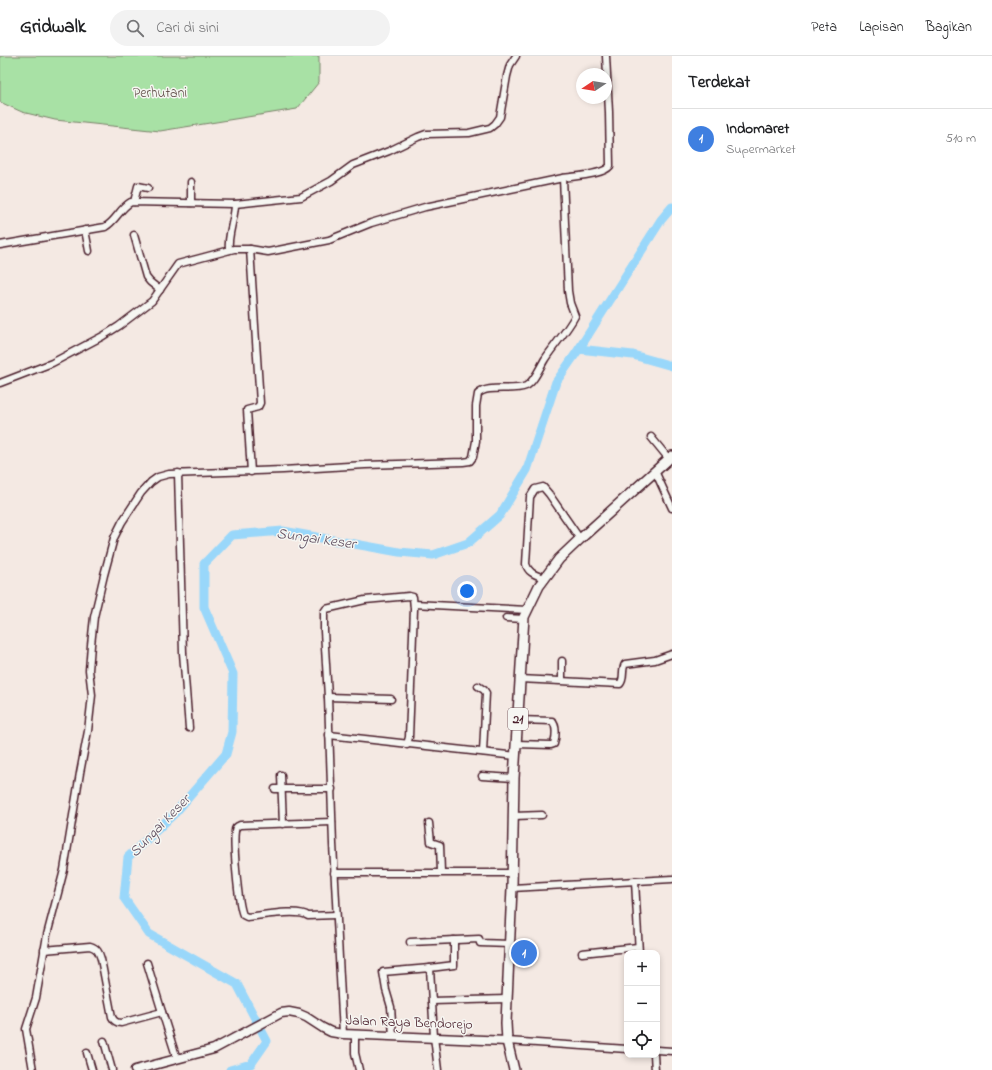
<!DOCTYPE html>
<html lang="id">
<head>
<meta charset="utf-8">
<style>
	:root { --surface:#fff; --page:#f2f2f2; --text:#202124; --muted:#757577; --line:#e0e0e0; --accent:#1f6fb2 }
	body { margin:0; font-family:"Indie Flower",sans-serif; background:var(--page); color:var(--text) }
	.controls { position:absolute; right:12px; bottom:12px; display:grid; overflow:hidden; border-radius:8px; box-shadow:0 2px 6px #0003 }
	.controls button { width:36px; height:36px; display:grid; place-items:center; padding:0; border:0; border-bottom:1px solid var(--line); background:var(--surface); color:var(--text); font:20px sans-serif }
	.compass { position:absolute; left:576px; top:12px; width:36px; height:36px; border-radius:50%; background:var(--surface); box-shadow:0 2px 6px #0003; rotate:258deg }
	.you { position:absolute; left:467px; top:535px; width:14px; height:14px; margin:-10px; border:3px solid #fff; border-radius:50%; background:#1a73e8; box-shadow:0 0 0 6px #1a73e833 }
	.badge { display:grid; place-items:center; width:26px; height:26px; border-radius:50%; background:var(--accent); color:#fff; font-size:13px; font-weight:700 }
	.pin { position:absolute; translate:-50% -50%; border:2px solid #fff; box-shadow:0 1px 4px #0006 }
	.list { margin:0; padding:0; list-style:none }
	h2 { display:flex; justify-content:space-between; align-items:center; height:52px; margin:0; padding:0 16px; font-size:17px }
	h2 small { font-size:13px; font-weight:400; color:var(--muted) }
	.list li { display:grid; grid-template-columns:26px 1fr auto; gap:12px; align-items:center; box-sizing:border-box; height:60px; padding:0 16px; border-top:1px solid var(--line) }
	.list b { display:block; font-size:15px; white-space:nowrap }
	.list p { margin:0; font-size:13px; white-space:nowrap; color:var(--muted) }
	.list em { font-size:13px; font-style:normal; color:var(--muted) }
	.icon { flex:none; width:22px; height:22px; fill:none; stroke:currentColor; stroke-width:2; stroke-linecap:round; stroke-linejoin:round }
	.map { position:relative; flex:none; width:672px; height:1014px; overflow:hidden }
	header { display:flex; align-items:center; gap:24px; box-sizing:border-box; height:56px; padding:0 20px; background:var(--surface); border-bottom:1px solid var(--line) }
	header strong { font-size:19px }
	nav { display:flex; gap:22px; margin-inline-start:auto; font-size:14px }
	.search { width:280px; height:36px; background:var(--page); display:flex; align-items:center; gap:10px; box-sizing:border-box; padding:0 14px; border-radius:22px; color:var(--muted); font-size:15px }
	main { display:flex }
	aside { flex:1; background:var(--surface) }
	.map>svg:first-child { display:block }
</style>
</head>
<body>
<header>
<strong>Gridwalk</strong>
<div class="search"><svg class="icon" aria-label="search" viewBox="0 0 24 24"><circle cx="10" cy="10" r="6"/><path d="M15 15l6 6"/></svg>Cari di sini</div>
<nav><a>Peta</a><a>Lapisan</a><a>Bagikan</a></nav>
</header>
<main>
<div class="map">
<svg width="672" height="1014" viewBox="0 0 672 1014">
	<rect width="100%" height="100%" fill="#f4e9e3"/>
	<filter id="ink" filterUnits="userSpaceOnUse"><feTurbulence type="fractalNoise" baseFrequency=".025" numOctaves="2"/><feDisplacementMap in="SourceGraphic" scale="8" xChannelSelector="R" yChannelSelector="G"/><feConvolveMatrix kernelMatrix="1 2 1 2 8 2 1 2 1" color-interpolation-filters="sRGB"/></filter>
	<g filter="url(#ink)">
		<polygon fill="#a8e1a5" stroke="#798068" points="0,0 319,0 319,26 297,53 160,75 55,64 22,56 0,46"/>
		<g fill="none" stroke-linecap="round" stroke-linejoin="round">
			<g stroke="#99d7fa" stroke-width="9">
				<polyline points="579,293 661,164 672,151"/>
				<polyline points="230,1014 251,1008 267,985 237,928 149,878 124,842 128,801 175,757 226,698 232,676 233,618 204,551 204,508 232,479 283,475 399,496 433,499 468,487 500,459 527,414 556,326 579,293 633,299 672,310"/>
			</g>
			<defs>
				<g id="minor">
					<polyline points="191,126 191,147"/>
					<polyline points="134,146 138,130 148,132"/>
					<polyline points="85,174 89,195"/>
					<polyline points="134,179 146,221 150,226 160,234"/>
					<path d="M0 189 105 171C116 165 120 152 131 146L235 148 301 141 331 125 353 109 389 95 418 81 426 78 469 77 490 72 495 68 500 61 507 20 510 9 516 0"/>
					<polyline points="250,193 260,347 258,351 247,354 251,416"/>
					<path d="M229 194C227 179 235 163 235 148"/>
					<polyline points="0,327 52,307 103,280 119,270 152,245 178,208 234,193 250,193 268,196 329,184 371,167 425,151 563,122"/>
					<polyline points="651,381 669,403"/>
					<polyline points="655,415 672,452"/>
					<polyline points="178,417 183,597 189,672"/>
					<path d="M544 522C536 519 528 517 526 508L530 441 535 433 543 431 549 438 580 483"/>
					<polyline points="414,548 527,554"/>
					<polyline points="506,562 524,563"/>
					<polyline points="562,605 562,624"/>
					<path d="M520 623 620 628C625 623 621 614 625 608L655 604 672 598"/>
					<polyline points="478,630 484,634 486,637 483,696"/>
					<polyline points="328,641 391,643"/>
					<polyline points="329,679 516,700"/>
					<path d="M517 688 551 689 554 688C556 681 557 670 552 665L518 664"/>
					<polyline points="281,719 283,768"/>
					<polyline points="482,720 514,722"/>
					<polyline points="275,733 332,733"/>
					<polyline points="514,760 542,759"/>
					<path d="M332 766 240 769C237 770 235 772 235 775 233 787 238 848 243 859L247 861C260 860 298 852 308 860L336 859"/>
					<polyline points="429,767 431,786 440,789 441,816"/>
					<polyline points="334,817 512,817"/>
					<polyline points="635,825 639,897"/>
					<polyline points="512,832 672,823"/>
					<polyline points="410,886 479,883 480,887 510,888"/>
					<path d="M44 894 90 890C97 892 99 896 101 903L112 961C114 965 116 967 121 967L162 956 177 1003"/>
					<polyline points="582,897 638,891"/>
					<polyline points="147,907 162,956"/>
					<polyline points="430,912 454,909 454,884"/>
					<polyline points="432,945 507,943"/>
					<polyline points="343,978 333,788 328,641 324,575 324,556 326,553 365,544 409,540 413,541 414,553 409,681 407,689"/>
					<polyline points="355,979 355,997 359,1014"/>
					<polyline points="393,980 391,951 386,934 383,916 430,912 434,981 438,1014"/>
					<polyline points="104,985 112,1014"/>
					<polyline points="507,985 627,993"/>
					<polyline points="657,994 672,995"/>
					<polyline points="87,997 92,1014"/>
					<polyline points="654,999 655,1014"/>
					<path d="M33 1014 26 973 36 942 47 879 64 814 80 717 88 675 92 639 89 614 91 589 94 561 104 519 114 482 122 466 141 437 151 426 158 421 169 418 283 414 365 409 463 406 470 405 473 401 476 385V350L478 338C488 328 513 336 526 330 534 326 540 311 545 303 555 288 567 275 575 260L570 247 568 235 563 122C575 120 603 119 610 110L609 56 606 0"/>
				</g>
				<polyline id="major" points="135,1014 214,993 281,957 289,956 299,958 306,961 323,972 331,976 343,978 507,985"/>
				<polyline id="highway" points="514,1014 507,985 506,967 512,832 514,722 524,561 539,530 559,503 580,483 672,400"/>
			</defs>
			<use href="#minor" stroke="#4a1f2b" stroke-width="9"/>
			<use href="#major" stroke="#4a1f2b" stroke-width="11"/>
			<use href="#highway" stroke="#4a1f2b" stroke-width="12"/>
			<use href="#minor" stroke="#f6f6f2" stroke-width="6"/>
			<use href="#major" stroke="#f6f6f2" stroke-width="8"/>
			<use href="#highway" stroke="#f6f6f2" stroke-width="9"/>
		</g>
	</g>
	<g text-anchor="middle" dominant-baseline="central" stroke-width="3" stroke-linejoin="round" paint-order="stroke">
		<rect fill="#f6f6f2" stroke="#7e6067" stroke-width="1" x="508" y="652" width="20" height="22" rx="3"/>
		<g font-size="13" font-weight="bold" fill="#4a1f2b">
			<text x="518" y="663">21</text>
		</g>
		<g font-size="14" fill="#62504a" stroke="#f6f6f2">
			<text x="160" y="37">Perhutani</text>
		</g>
		<g font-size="14" fill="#4a1f2b" stroke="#f6f6f2">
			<text transform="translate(409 967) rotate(2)">Jalan Raya Bendorejo</text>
		</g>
		<g font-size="15" font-style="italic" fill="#5e4d5f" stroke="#f6f6f2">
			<text transform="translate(316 483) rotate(8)">Sungai Keser</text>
			<text transform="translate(160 770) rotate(-46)">Sungai Keser</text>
		</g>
	</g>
</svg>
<div class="controls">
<button>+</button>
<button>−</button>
<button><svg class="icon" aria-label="locate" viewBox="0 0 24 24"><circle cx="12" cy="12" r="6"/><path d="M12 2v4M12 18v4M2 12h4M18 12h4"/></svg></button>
</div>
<svg class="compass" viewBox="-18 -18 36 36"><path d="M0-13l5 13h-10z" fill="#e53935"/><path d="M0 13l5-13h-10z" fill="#757577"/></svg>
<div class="you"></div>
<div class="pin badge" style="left:524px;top:897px;background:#3f7fe0">1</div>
</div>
<aside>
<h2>Terdekat<small></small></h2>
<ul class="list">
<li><span class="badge" style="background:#3f7fe0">1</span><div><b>Indomaret</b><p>Supermarket</p></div><em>510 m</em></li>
</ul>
</aside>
</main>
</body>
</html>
